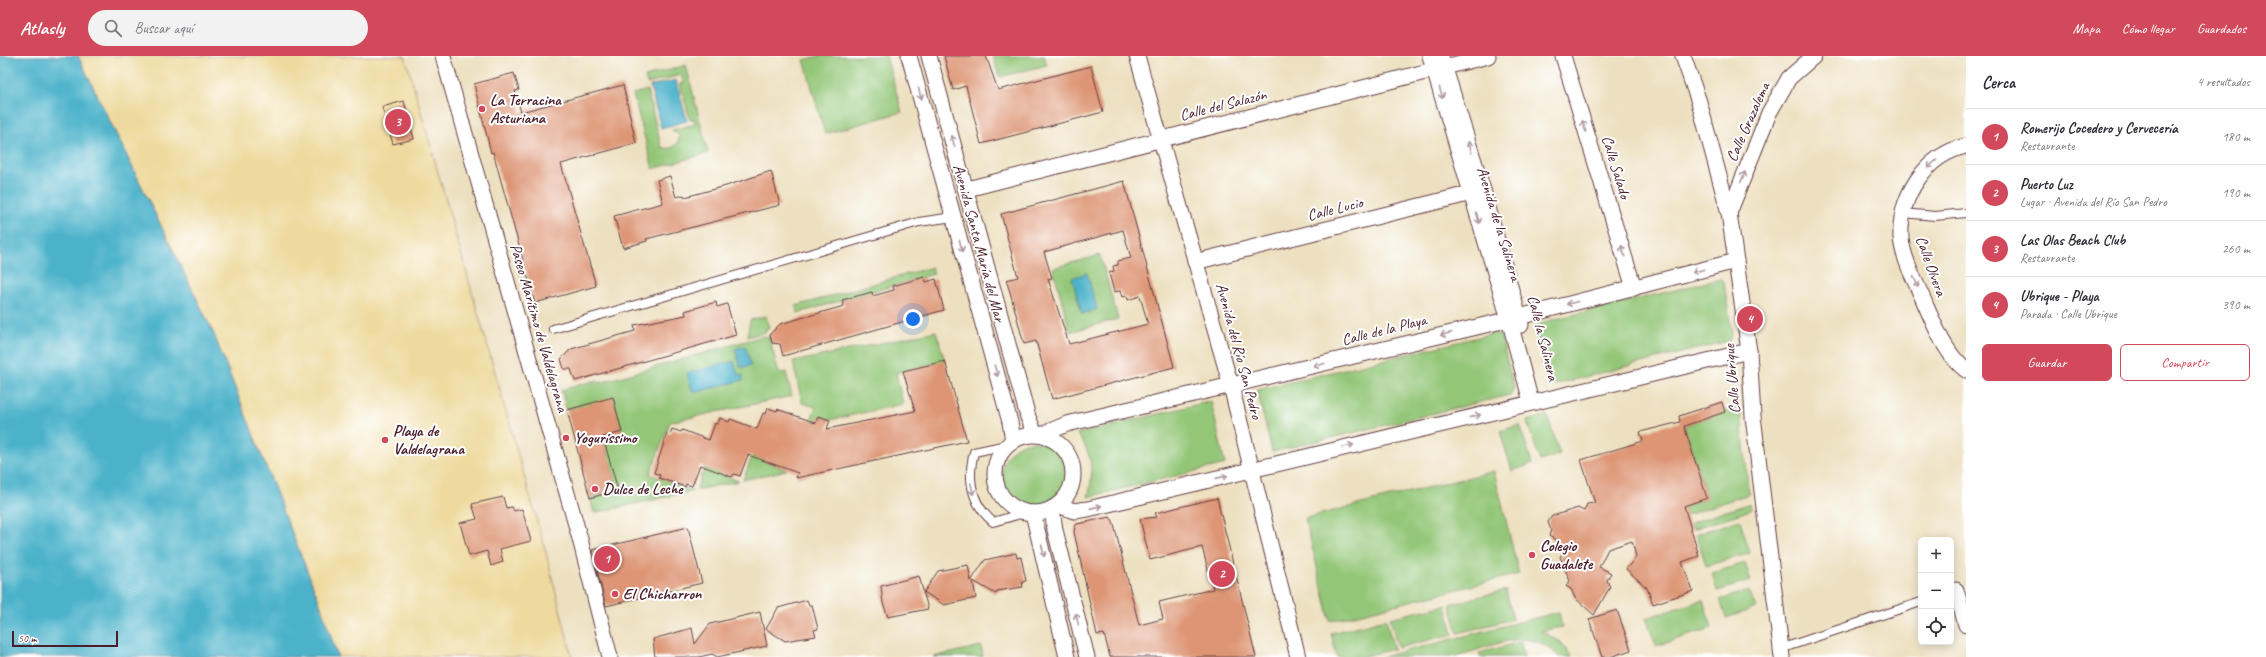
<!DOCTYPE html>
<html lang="es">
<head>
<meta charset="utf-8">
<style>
	:root { --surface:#fff; --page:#f2f2f3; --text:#2b2b33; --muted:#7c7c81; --line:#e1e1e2; --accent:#d1495b }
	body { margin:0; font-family:Caveat,sans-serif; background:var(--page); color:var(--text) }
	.controls { position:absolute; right:12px; bottom:12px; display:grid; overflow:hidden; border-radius:6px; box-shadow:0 2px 10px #0003 }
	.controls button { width:36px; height:36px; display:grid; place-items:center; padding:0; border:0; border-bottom:1px solid var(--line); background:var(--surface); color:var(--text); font:20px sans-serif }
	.scale { position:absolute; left:12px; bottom:10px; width:106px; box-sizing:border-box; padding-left:4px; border:2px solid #4a1f2b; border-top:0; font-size:11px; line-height:14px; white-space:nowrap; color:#4a1f2b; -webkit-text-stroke:3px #fff; paint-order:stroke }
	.you { position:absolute; left:913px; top:263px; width:14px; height:14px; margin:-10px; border:3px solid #fff; border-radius:50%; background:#1a73e8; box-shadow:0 0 0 6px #1a73e833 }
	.badge { display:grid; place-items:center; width:26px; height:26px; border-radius:50%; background:var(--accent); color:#fff; font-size:13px; font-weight:700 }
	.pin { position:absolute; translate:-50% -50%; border:2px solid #fff; box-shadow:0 1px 4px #0006 }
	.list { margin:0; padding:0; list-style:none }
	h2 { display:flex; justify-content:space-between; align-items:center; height:52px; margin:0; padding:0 16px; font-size:17px }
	h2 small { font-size:13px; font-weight:400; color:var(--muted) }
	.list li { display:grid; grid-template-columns:26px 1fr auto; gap:12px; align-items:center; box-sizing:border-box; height:56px; padding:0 16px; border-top:1px solid var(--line) }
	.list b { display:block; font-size:15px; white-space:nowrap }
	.list p { margin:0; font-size:13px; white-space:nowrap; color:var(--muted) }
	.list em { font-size:13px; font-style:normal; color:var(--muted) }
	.actions { display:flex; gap:8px; padding:12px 16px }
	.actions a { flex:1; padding:9px 0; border:1px solid var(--accent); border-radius:6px; text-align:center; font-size:14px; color:var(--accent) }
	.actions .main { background:var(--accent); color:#fff }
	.icon { flex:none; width:22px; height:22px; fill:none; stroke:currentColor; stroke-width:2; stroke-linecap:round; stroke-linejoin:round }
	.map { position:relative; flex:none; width:1966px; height:601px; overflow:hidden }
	header { display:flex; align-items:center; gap:24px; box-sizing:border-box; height:56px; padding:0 20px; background:var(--accent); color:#fff }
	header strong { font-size:19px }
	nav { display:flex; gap:22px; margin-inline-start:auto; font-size:14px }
	.search { width:280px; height:36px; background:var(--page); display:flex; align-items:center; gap:10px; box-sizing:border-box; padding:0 14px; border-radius:22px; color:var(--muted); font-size:15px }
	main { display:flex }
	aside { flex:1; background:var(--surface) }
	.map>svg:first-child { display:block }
</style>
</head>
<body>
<header>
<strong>Atlasly</strong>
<div class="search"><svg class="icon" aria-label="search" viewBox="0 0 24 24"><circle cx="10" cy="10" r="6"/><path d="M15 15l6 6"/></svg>Buscar aquí</div>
<nav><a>Mapa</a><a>Cómo llegar</a><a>Guardados</a></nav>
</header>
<main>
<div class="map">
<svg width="1966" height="601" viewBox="0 0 1966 601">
	<rect width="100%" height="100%" fill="#fff"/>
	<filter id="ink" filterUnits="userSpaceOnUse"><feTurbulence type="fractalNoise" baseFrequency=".025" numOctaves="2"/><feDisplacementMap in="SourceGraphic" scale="8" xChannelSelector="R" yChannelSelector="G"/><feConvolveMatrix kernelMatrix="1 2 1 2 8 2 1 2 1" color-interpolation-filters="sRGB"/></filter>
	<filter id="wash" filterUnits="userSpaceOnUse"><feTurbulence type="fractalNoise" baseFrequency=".012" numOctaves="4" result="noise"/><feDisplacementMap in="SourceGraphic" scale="16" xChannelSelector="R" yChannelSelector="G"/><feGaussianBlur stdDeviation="0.9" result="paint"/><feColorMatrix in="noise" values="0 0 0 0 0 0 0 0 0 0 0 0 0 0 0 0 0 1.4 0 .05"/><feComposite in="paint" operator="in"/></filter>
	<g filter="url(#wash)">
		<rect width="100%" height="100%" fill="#ede0c0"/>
		<g fill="#93c677" stroke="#6e7251">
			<polygon points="819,0 886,0 902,56 825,78 804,4"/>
			<polygon points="993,0 1044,0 1047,9 999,21"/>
			<path d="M686 9 708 97 653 113 633 38 647 34 660 85 662 91C673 95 677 89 680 80L672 74 695 68 694 63 690 64 680 28 684 27 681 19 647 28 645 21Z"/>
			<polygon points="1100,199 1118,263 1070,276 1053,212"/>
			<polygon points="932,211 934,218 798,257 796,250"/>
			<polygon points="1720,223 1724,226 1732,278 1729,285 1553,329 1547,325 1535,273 1539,267"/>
			<polygon points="766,260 769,273 765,273 766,276 747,281 750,264"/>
			<polygon points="936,275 945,305 896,317 903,348 830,364 818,360 814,371 798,398 816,351 802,347 793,306"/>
			<polygon points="1495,277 1501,281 1514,332 1510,339 1272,396 1257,334"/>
			<polygon points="763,280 769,281 779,317 786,316 792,340 670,366 650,418 693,435 594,457 590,442 618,434 603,381 622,376 613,342 567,354 561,334 597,324 599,327"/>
			<path d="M1211 345 1225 408 1088 441C1094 418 1093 398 1077 378Z"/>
			<polygon points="1740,350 1749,438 1687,459 1684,450 1707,442 1684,370"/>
			<polygon points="1547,359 1560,398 1540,405 1527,365"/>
			<polygon points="1520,369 1532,408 1512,415 1500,375"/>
			<circle cx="1034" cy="418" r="32"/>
			<polygon points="752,401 755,401 787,414 743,424"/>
			<polygon points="704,412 739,425 696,434"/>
			<polygon points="1494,415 1519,518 1330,565 1305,462"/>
			<polygon points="1750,447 1751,454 1693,473 1691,467"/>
			<polygon points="1740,464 1750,497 1706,510 1696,478"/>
			<polygon points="1745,507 1751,525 1717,535 1712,517"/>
			<polygon points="1506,534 1513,563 1458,577 1450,548"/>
			<polygon points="1749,534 1756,552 1726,562 1720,544"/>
			<polygon points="1703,544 1712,572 1656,590 1646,562"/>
			<polygon points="1446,549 1453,578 1398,592 1390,562"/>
			<path d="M1559 556 1562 571 1541 575 1559 585 1572 601H1559C1528 565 1488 595 1450 601 1428 601 1404 601 1382 601Z"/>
			<polygon points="1386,563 1394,593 1361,601 1337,601 1331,577"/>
			<polygon points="1521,586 1524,601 1481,601 1479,597"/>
			<polygon points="981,590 983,601 933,601"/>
		</g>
		<polygon fill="#eeda9e" stroke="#9c7c64" points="78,0 405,0 545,493 572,601 336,601 319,545 213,276"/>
		<g fill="#4bb2ca" stroke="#4a687a">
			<polygon points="0,0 78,0 213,276 319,545 338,601 0,601"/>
			<polygon points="676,24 687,65 661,72 650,30"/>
			<polygon points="1087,217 1097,253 1082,258 1072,222"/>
			<polygon points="745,290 751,309 741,312 735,293"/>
			<polygon points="734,305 738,319 742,318 743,324 693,337 687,317"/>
		</g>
		<g id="blocks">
			<g fill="#dd9575" fill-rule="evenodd">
				<polygon points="944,0 986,0 998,34 1091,10 1103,56 981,88 966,30 953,34"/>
				<polygon points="514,17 519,34 515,35 521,56 623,29 636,87 561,108 596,230 535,247 493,96 491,97 474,28"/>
				<polygon points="404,45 414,83 393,88 382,51"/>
				<polygon points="771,115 780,149 646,183 647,185 623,192 614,160 663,147 657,124 670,120 676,141 684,139 685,141 726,130"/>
				<path d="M1124 125 1174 311 1052 343 1036 285 1024 288 1010 236 1006 224 1018 221 1001 158ZM1123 174 1131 202 1118 205V209L1113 210 1114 215 1109 217 1114 236 1120 235 1122 241 1127 240 1128 244 1140 240 1148 268 1069 288 1048 223 1052 222 1044 196Z"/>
				<polygon points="924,221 926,226 936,223 944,254 783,300 780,288 772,287 770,278 780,268 844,250 842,244 872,236 873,240 894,234 893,230"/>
				<polygon points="716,246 717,251 727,248 736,279 575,325 571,313 564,313 561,303 571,293 635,275 634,269 686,259 685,255"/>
				<polygon points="945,305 967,385 796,422 798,417 748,399 740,420 734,418 732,421 700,409 692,430 686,428 685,431 659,422 660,419 654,417 667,377 670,378 672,373 681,376 682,374 709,384 715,367 718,368 720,362 729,366 730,363 757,373 763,357 766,358 768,352 777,355 777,353 816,367 818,360 830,364 827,373 915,355 903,315"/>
				<polygon points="613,341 622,376 603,381 618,434 590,442 567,354"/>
				<polygon points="1722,346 1725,356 1684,370 1707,442 1684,450 1699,500 1682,506 1693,535 1653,548 1647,532 1626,513 1636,501 1632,485 1608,493 1599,511 1611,517 1607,524 1610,531 1594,559 1575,542 1571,533 1566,530 1570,525 1560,501 1564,494 1557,489 1554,483 1549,480 1551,474 1548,466 1552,460 1578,452 1584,455 1587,448 1595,447 1581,404 1643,385 1640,376 1680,366 1679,360"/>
				<polygon points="503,441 506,452 512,451 514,455 522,453 531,485 500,493 503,506 491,510 487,495 469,500 460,467 477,463 472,448"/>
				<polygon points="1217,442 1256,601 1110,601 1104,578 1097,579 1074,476 1075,470 1077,468 1110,461 1113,465 1139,569 1163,563 1159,546 1213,533 1202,491 1150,504 1140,463 1157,461 1155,457"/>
				<polygon points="688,471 702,527 606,550 592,494"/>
				<polygon points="1016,497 1017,502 1021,501 1026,525 1022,526 1023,531 997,535 996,538 973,525 976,542 944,549 924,536 938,515 968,509 971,525 985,504"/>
				<polygon points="919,520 928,553 888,561 883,547 881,530"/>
				<polygon points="807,544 809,549 812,549 818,573 814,574 816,580 785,585 766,573 778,552"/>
				<polygon points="1617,554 1631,594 1610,601 1602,601 1589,563"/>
				<polygon points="760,556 767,590 717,601 712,598 699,601 655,601 653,583 692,572 695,588 710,568"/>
			</g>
		</g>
	</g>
	<g filter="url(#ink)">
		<use href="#blocks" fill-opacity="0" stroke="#623c41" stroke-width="1"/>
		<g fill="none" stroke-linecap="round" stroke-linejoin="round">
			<defs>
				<g id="service">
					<polyline points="1903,157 1935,160 1966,157"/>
					<polyline points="553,273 919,166 953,161"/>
					<path d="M1007 389 974 396C967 423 971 447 993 466L1027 456"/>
					<polyline points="1780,593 1921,546"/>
				</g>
				<g id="minor">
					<polyline points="443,0 580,483 610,601"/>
					<polyline points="909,0 1010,366 1013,385"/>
					<polyline points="929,0 1028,361 1035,378"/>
					<polyline points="1137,0 1231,330 1298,601"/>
					<polyline points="1430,0 1509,263 1531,346"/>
					<polyline points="1441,0 1483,134 1521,269"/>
					<polyline points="1563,0 1634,232"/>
					<polyline points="1683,0 1699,46 1729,157 1749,295 1753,360 1782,601"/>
					<path d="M1966 90C1925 99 1899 141 1901 181 1902 202 1918 230 1926 250 1936 272 1946 299 1966 314"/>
					<polyline points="967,133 1488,0"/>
					<polyline points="1729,157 1769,57 1789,22 1814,0"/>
					<polyline points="1195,206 1480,135"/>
					<circle cx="1034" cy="418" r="39"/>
					<polyline points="1041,379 1067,368 1519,261 1736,205"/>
					<polyline points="1058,449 1074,455 1088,453 1749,295"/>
					<polyline points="1052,453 1055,474 1087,601"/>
					<polyline points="1033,457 1067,601"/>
					<polyline points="1956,534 1966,569"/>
				</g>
			</defs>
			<use href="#service" stroke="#623c41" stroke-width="10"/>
			<use href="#minor" stroke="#623c41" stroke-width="17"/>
			<use href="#service" stroke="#fff" stroke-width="8"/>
			<use href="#minor" stroke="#fff" stroke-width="15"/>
		</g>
		<defs><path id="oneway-shaft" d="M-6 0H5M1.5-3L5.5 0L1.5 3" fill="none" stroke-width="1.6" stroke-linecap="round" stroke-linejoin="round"/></defs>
		<g stroke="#ae9aa0">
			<use href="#oneway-shaft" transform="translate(1441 37) rotate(74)"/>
			<use href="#oneway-shaft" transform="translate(920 38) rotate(75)"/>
			<use href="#oneway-shaft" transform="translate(1584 70) rotate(-107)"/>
			<use href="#oneway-shaft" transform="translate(953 85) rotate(-106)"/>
			<use href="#oneway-shaft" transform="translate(1470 91) rotate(-108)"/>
			<use href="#oneway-shaft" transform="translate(1932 108) rotate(139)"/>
			<use href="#oneway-shaft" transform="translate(1743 121) rotate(-68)"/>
			<use href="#oneway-shaft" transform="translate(1478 162) rotate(73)"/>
			<use href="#oneway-shaft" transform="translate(961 190) rotate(75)"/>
			<use href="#oneway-shaft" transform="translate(1623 195) rotate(-107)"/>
			<use href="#oneway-shaft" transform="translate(1698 215) rotate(165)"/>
			<use href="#oneway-shaft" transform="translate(1916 226) rotate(67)"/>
			<use href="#oneway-shaft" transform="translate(1572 247) rotate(166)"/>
			<use href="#oneway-shaft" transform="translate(1446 278) rotate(166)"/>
			<use href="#oneway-shaft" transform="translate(1319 309) rotate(166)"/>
			<use href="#oneway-shaft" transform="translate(996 315) rotate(74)"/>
			<use href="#oneway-shaft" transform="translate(1475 360) rotate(-14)"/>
			<use href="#oneway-shaft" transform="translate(1348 390) rotate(-14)"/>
			<use href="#oneway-shaft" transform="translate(1222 421) rotate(-13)"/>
			<use href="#oneway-shaft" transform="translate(972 433) rotate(78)"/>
			<use href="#oneway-shaft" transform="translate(1096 451) rotate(-13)"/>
			<use href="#oneway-shaft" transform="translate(1043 495) rotate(77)"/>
			<use href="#oneway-shaft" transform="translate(1077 563) rotate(-104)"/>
		</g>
	</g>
	<g fill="#d1495b" stroke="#fff" stroke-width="1.5">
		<circle cx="482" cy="53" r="4"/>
		<circle cx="566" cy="382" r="4"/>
		<circle cx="385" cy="384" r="4"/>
		<circle cx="595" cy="433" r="4"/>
		<circle cx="1532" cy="499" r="4"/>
		<circle cx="615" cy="538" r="4"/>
	</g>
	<g text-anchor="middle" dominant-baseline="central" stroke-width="4" stroke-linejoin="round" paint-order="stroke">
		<g font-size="16" font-weight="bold" fill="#4a1f2b" stroke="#fff" text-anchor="start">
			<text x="490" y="44">La Terracina<tspan x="490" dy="18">Asturiana</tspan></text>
			<text x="393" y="375">Playa de<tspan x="393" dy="18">Valdelagrana</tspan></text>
			<text x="574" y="382">Yoguríssimo</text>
			<text x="603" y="433">Dulce de Leche</text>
			<text x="1540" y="490">Colegio<tspan x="1540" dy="18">Guadalete</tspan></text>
			<text x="623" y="538">El Chicharron</text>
		</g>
		<g font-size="16" fill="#4a1f2b" stroke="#fff">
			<text transform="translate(1223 49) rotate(-14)">Calle del Salazón</text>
			<text transform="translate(1748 66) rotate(-66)">Calle Grazalema</text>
			<text transform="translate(1616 111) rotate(73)">Calle Salado</text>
			<text transform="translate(1335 153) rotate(-14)">Calle Lucio</text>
			<text transform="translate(1499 168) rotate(73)">Avenida de la Salinera</text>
			<text transform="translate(979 187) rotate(75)">Avenida Santa María del Mar</text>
			<text transform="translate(1931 210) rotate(70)">Calle Olvera</text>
			<text transform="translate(539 272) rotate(74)">Paseo Marítimo de Valdelagrana</text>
			<text transform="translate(1384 274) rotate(-14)">Calle de la Playa</text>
			<text transform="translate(1543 282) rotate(76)">Calle la Salinera</text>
			<text transform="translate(1239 295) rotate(75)">Avenida del Río San Pedro</text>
			<text transform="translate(1732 323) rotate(-95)">Calle Ubrique</text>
		</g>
	</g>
</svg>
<div class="controls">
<button>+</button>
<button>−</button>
<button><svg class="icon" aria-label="locate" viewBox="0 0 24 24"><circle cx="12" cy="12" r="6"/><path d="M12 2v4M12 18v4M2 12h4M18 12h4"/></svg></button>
</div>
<div class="scale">50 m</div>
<div class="you"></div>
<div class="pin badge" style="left:607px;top:503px">1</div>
<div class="pin badge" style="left:1222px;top:518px">2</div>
<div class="pin badge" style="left:398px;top:66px">3</div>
<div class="pin badge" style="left:1750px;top:263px">4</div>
</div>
<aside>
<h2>Cerca<small>4 resultados</small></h2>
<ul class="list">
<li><span class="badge">1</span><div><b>Romerijo Cocedero y Cervecería</b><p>Restaurante</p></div><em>180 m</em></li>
<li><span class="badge">2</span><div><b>Puerto Luz</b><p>Lugar · Avenida del Río San Pedro</p></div><em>190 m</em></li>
<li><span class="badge">3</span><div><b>Las Olas Beach Club</b><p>Restaurante</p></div><em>260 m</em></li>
<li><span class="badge">4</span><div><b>Ubrique - Playa</b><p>Parada · Calle Ubrique</p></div><em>390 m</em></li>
</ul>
<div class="actions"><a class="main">Guardar</a><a>Compartir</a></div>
</aside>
</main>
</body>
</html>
